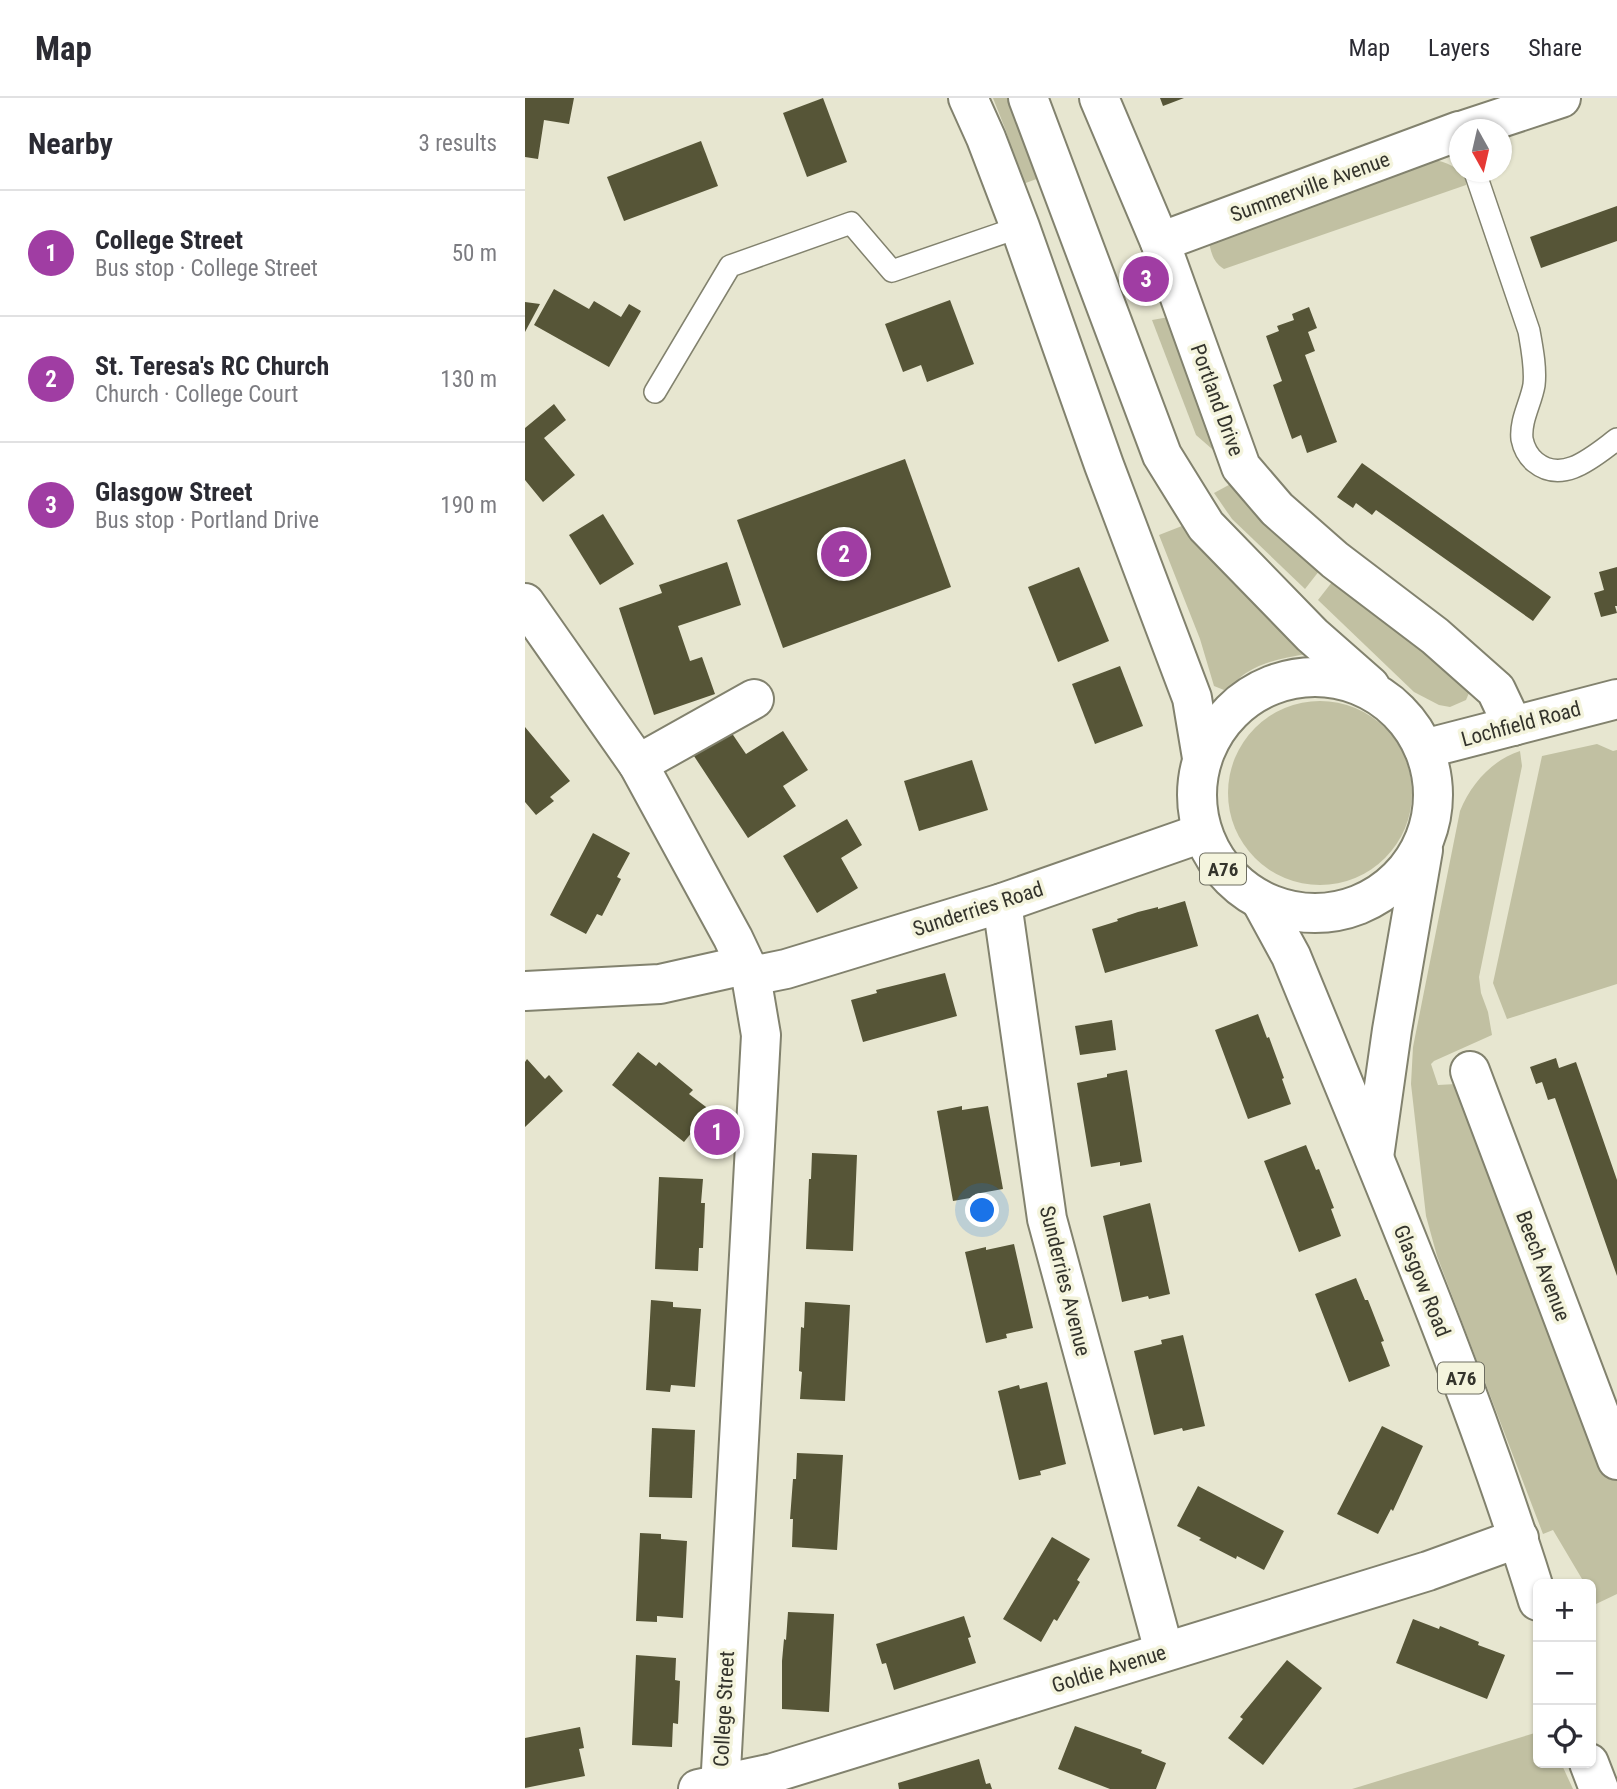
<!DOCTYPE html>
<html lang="en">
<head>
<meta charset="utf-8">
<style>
	:root { --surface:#fff; --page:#f7f7f7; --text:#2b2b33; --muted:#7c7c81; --line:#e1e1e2; --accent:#a03da3 }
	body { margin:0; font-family:"Roboto Condensed",sans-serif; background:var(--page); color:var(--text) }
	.controls { position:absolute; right:21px; bottom:21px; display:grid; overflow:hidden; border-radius:10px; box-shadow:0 2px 5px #0004 }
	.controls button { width:63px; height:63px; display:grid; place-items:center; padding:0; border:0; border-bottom:2px solid var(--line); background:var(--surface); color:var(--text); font:35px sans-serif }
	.compass { position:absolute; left:924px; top:21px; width:63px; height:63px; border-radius:50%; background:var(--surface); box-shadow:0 2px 5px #0004; rotate:172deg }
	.you { position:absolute; left:458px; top:1113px; width:24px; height:24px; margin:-18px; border:5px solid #fff; border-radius:50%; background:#1a73e8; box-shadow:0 0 0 10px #1a73e833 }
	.badge { display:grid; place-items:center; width:46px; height:46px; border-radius:50%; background:var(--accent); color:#fff; font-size:23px; font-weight:700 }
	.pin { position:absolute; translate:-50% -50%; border:4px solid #fff; box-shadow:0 2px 7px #0006 }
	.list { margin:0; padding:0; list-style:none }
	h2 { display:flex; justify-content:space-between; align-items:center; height:91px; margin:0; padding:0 28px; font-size:30px }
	h2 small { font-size:23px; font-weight:400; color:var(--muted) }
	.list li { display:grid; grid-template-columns:46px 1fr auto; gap:21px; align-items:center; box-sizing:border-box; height:126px; padding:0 28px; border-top:2px solid var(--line) }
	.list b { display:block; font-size:26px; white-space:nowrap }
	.list p { margin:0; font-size:23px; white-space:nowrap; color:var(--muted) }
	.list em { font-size:23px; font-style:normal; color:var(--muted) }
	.icon { flex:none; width:38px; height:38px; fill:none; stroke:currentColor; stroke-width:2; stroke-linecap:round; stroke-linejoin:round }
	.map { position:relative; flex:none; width:1092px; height:1691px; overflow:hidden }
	header { display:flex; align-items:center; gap:42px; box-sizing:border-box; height:98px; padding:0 35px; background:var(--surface); border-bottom:2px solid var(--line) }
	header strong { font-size:33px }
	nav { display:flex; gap:38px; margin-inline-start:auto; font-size:24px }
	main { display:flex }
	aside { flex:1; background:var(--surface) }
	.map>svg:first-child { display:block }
</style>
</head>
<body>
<header>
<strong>Map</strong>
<nav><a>Map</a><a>Layers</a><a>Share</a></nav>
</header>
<main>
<aside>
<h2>Nearby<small>3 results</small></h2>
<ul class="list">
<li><span class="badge">1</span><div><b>College Street</b><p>Bus stop · College Street</p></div><em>50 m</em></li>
<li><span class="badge">2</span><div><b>St. Teresa's RC Church</b><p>Church · College Court</p></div><em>130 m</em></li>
<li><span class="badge">3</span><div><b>Glasgow Street</b><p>Bus stop · Portland Drive</p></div><em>190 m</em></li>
</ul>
</aside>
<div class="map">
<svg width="1092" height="1691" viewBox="0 0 1092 1691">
	<rect width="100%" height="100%" fill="#e7e6d0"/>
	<g fill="#c1c0a2">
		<polygon points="468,0 488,0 517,79 498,86 481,33"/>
		<path d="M898 61C917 62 930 66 941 81V87L699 171C687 164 685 151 683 138Z"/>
		<polygon points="644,219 702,364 671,337 627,222"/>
		<polygon points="713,382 798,468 780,491 707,421 689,395"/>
		<path d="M662 426 781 556C759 560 740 563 721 575 713 580 708 588 699 592L689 588 675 541 634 437Z"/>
		<polygon points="811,479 943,586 944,595 941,602 925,609 914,607 889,594 793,502"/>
		<circle cx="795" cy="695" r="92"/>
		<polygon points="1072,646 1088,653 1092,652 1092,886 982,921 968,885 1017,658"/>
		<path d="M995 653 997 668 954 879 956 895 963 914 967 937 909 963 906 966 913 987 931 986 1092 1368V1496L1071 1506 1066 1496V1486H1060L1028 1432 1018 1436 912 1158 901 1118 886 986 888 949 935 713C946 686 967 662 995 653Z"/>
		<polygon points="1013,1634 1013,1665 1036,1665 1048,1691 827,1691"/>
	</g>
	<g fill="#565537">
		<polygon points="0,0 49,0 44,26 19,22 13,61 0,59"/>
		<polygon points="298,0 322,64 282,79 258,15"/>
		<polygon points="635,0 659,0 638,8"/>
		<polygon points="176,43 193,88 99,123 82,79"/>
		<polygon points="1092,108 1092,143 1016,170 1005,139"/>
		<polygon points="29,191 64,211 69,203 96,219 104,206 116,213 84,269 9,227"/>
		<polygon points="425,202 449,266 402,284 396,267 378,274 360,226"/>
		<polygon points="0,204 15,206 0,234"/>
		<polygon points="784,209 792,230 783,234 790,253 780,257 812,344 782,355 776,337 767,341 748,287 757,283 741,238 754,233 752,228 769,222 767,216"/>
		<polygon points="29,306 41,322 19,340 50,377 18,404 0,382 0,330"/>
		<polygon points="380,361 426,489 258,550 212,422"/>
		<polygon points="837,365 1026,499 1008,523 851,412 847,417 831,405 828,410 812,399"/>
		<polygon points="78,416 109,466 75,487 44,437"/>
		<polygon points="202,464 216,507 153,528 165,563 177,559 190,596 129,617 94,510 137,495 134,487"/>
		<polygon points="554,469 584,543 533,564 503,489"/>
		<polygon points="1092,469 1092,508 1090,508 1092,515 1076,519 1069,495 1079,492 1074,474"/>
		<polygon points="595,568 618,628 570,646 547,586"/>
		<polygon points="0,629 45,683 25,699 29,703 11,717 0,704"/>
		<polygon points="204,631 221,656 258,633 283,672 258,688 271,708 223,740 167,655"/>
		<polygon points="447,662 463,712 394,733 379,683"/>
		<polygon points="322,721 337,747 316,760 333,790 292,815 258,758"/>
		<polygon points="68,735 105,755 92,779 96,781 77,818 72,816 61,836 25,817"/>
		<polygon points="660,803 673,848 580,875 567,831 593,823 592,821 613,814 633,809 633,811"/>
		<polygon points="420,875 432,918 338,944 326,902 352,895 351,892"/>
		<polygon points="733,916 742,940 744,939 759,980 757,981 766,1006 723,1021 690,932"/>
		<polygon points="587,922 591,952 555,957 550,928"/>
		<polygon points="113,954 131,968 134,964 168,992 164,996 185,1012 159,1044 87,987"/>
		<polygon points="1031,960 1034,970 1051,964 1092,1082 1092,1178 1030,1000 1023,1002 1017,984 1011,986 1005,969"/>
		<polygon points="2,961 20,981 24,977 38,993 0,1029 0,964"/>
		<polygon points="602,972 617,1064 595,1068 595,1064 566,1069 552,985 582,979 582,976"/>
		<polygon points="437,1008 437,1012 463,1008 478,1091 450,1096 451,1099 428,1103 412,1013"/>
		<polygon points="781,1047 791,1072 794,1071 809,1110 806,1111 816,1138 774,1154 739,1063"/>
		<polygon points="287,1055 332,1057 328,1153 281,1151 284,1081 286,1081"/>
		<polygon points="134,1079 178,1081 176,1105 180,1105 179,1128 178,1150 174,1150 173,1173 130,1171"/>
		<polygon points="625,1105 645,1196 624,1201 623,1198 597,1204 578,1118"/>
		<polygon points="489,1146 508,1230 481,1236 482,1240 461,1245 440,1154 461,1149 461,1152"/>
		<polygon points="831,1180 840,1202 843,1202 859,1243 856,1244 865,1268 824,1284 790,1196"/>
		<polygon points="126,1202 148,1204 148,1209 176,1211 170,1289 146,1287 145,1294 121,1292"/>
		<polygon points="280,1204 325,1207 320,1303 275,1301 277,1274 274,1273 276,1229 279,1230"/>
		<polygon points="658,1237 680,1328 658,1333 657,1330 629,1337 609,1253 637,1246 636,1242"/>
		<polygon points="522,1284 541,1366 515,1373 516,1377 494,1382 473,1293 494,1287 495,1291"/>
		<polygon points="857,1328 898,1348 868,1413 866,1411 853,1436 812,1416"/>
		<polygon points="127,1330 170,1332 167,1400 124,1399"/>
		<polygon points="272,1355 318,1357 312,1452 267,1449 268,1421 265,1421 268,1381 271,1381"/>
		<polygon points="673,1388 759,1433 739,1472 712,1458 711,1461 674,1442 676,1440 652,1428"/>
		<polygon points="115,1435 136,1436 136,1441 162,1443 158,1520 132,1518 132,1524 111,1523"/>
		<polygon points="527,1439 565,1461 552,1482 555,1484 532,1523 529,1521 516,1544 478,1521"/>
		<polygon points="263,1514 309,1516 304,1614 257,1611 257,1563 259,1541 261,1542"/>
		<polygon points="439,1518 446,1539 443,1540 451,1565 369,1592 361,1565 357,1566 351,1546"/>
		<polygon points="888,1521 914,1531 915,1528 954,1544 953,1547 980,1557 962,1601 871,1565"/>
		<polygon points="111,1557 151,1560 150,1582 155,1583 153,1626 148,1625 147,1649 107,1647"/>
		<polygon points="762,1562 797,1590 738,1667 703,1640 718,1621 715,1619"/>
		<polygon points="550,1628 617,1652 616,1655 641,1665 631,1691 585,1691 533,1671"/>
		<polygon points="55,1629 59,1650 54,1651 60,1678 0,1690 0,1640"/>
		<polygon points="454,1661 461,1686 465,1685 467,1691 374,1691 373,1685"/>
	</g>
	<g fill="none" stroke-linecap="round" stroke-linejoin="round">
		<defs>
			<g id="lane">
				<path d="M950 74 1004 233C1007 250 1011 270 1009 287 1006 305 995 322 997 341 999 351 1003 358 1010 364 1038 387 1069 358 1092 341"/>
				<polyline points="130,294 205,168 326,125 367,173 495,129"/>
			</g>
			<g id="street">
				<polyline points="574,0 635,144 716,369 752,411 810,462 910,538 971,592 988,628"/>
				<polyline points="939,32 1036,0"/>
				<polyline points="635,144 934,33"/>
				<polyline points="0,505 113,666 208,840 226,878 236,937 195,1691"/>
				<polyline points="899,651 1092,601"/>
				<polyline points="113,666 229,601"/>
				<polyline points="477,805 522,1121 639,1553"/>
				<polyline points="226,878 261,871 477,805 677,735"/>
				<polyline points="0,893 135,886 220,867"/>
				<polyline points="945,973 1092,1362"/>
				<polyline points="173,1691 248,1675 903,1473 994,1440"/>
			</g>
			<g id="primary">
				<polyline points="443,0 461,40 495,129 579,367 667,600 677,660"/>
				<polyline points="503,0 637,357 681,428 787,537 845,588"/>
				<circle cx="790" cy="697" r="118"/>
				<path d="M736 803 766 858C853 1071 945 1283 1013 1503"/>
				<polyline points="849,1059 867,932 898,752"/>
				<polyline points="1064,1665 1074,1691"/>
			</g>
		</defs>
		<use href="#lane" stroke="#82826e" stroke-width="24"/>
		<use href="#street" stroke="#82826e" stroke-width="42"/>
		<use href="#primary" stroke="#82826e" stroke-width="42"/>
		<use href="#lane" stroke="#fff" stroke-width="21"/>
		<use href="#street" stroke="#fff" stroke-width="38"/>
		<use href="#primary" stroke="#fff" stroke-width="38"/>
	</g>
	<g text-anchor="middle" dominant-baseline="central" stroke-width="7" stroke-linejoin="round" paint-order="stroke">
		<g fill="#f4f4dd" stroke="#6e6e61" stroke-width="2">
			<rect x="675" y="755.5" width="46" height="31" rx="5"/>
			<rect x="913" y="1264.5" width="46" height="31" rx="5"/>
		</g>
		<g font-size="19" font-weight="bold" fill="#34342c">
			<text x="698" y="771">A76</text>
			<text x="936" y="1280">A76</text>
		</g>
		<g font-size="21" fill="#34342c" stroke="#f4f4dd">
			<text transform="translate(785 89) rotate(-20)">Summerville Avenue</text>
			<text transform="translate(692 302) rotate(70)">Portland Drive</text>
			<text transform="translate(996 626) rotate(-15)">Lochfield Road</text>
			<text transform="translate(453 811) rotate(-18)">Sunderries Road</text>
			<text transform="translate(1018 1168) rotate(69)">Beech Avenue</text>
			<text transform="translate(540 1183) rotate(76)">Sunderries Avenue</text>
			<text transform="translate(897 1183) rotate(68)">Glasgow Road</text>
			<text transform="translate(584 1571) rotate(-17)">Goldie Avenue</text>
			<text transform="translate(199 1611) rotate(-87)">College Street</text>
		</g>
	</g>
</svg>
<div class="controls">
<button>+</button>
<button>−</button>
<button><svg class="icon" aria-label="locate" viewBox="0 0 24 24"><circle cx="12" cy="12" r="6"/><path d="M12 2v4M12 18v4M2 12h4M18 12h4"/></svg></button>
</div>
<svg class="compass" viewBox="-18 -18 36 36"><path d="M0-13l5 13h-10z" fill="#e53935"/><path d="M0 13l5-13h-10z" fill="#7c7c81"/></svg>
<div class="you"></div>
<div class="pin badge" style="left:192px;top:1034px">1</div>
<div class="pin badge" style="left:319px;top:456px">2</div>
<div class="pin badge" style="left:621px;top:181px">3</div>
</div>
</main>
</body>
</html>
